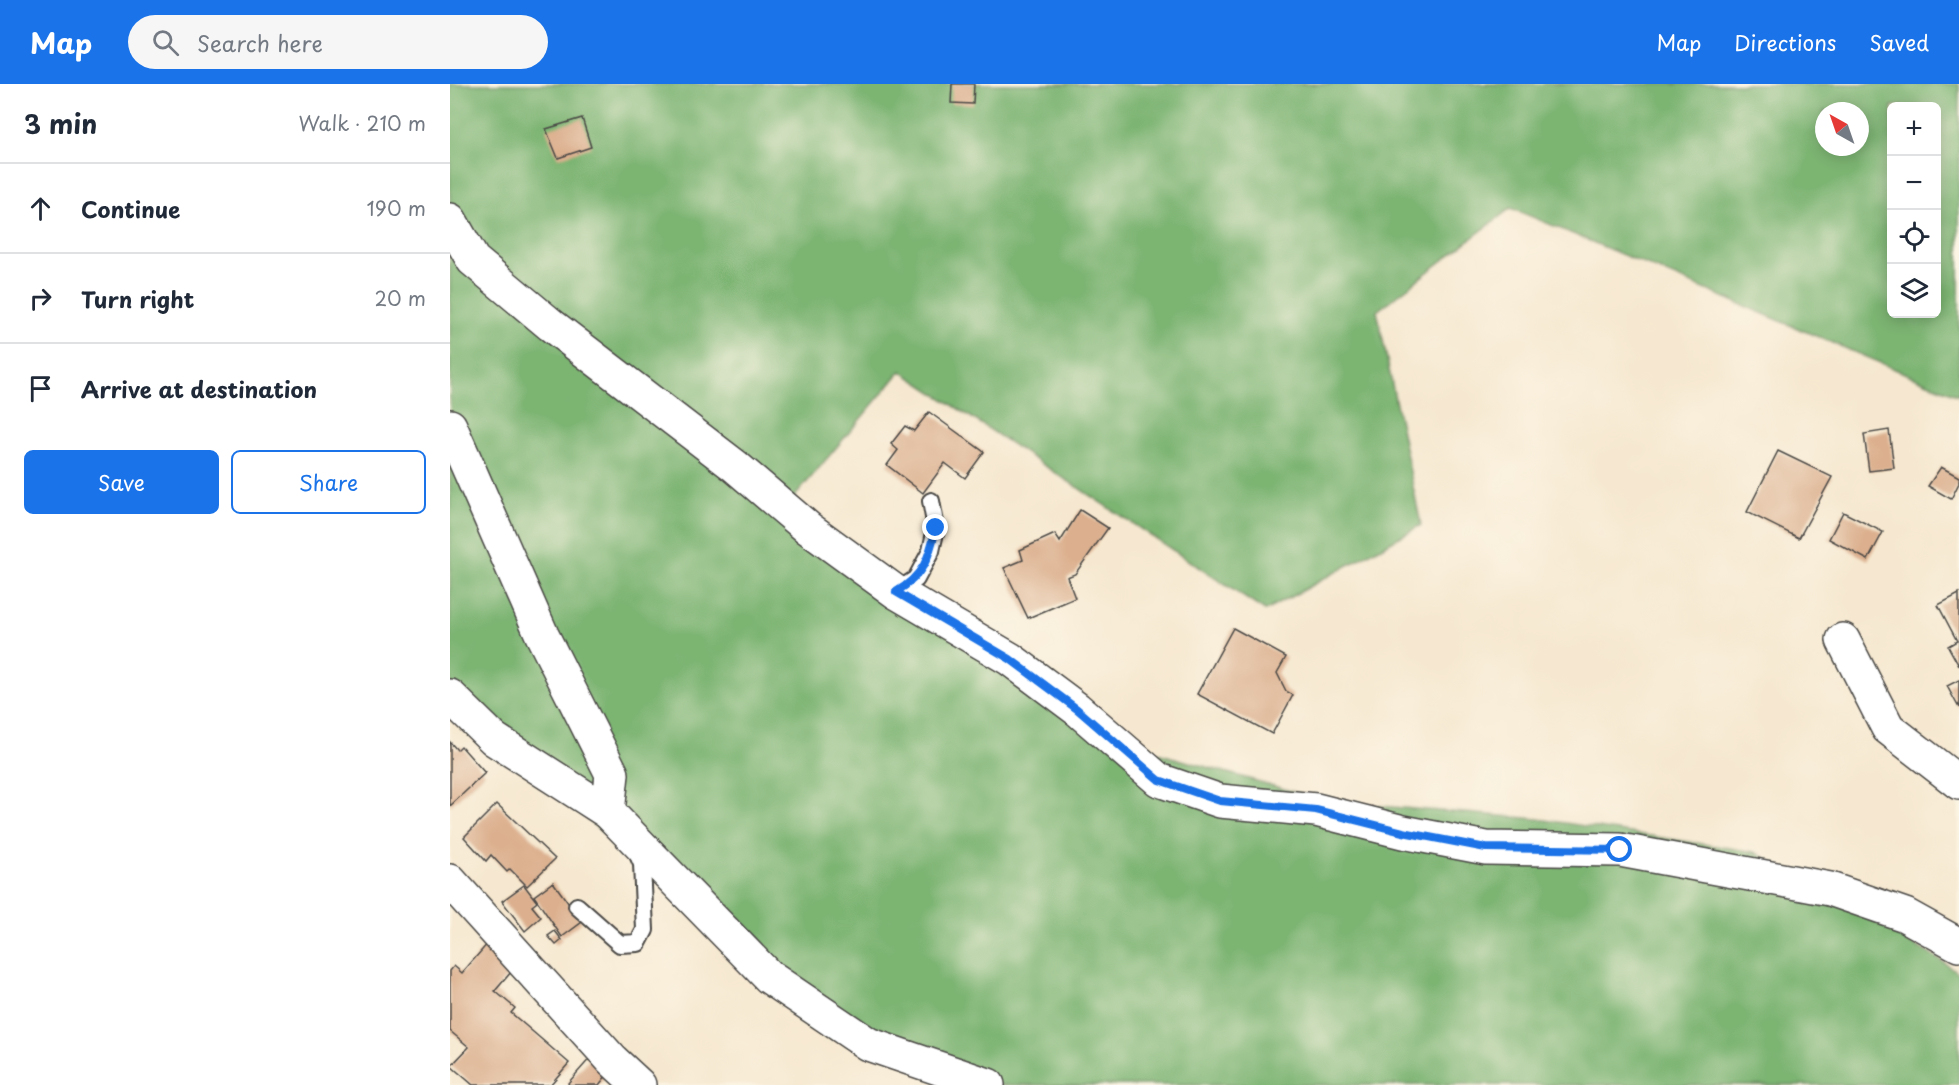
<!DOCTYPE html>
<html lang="en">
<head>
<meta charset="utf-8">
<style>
	:root { --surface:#fff; --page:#f6f6f7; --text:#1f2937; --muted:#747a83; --line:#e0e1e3; --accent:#1a73e8 }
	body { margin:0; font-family:"Playpen Sans",sans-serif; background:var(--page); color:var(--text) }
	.controls { position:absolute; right:18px; top:18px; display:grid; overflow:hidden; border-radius:9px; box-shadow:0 3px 15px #0003 }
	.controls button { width:54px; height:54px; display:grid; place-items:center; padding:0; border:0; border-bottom:2px solid var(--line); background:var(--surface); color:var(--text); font:30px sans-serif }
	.compass { position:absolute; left:1365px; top:18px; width:54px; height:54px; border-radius:50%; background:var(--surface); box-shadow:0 3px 15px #0003; rotate:320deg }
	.stop { position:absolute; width:18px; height:18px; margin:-14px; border:4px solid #1a73e8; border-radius:50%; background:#fff }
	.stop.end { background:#1a73e8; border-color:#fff; box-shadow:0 2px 6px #0008 }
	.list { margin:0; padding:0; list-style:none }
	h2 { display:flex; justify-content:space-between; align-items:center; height:78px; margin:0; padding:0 24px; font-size:26px }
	h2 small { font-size:20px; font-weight:400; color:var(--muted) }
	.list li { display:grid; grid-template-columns:39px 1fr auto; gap:18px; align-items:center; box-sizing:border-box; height:90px; padding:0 24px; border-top:2px solid var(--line) }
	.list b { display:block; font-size:22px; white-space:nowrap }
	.list em { font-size:20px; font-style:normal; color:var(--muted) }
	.actions { display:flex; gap:12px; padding:18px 24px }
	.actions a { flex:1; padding:14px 0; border:2px solid var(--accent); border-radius:9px; text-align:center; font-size:21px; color:var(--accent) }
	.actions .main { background:var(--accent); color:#fff }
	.icon { flex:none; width:33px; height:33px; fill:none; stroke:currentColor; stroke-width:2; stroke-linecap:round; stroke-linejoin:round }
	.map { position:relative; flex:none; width:1509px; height:1001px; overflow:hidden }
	header { display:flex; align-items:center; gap:36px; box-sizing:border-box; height:84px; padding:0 30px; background:var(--accent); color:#fff }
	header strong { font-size:28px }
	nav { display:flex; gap:33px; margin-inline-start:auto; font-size:21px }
	.search { width:420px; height:54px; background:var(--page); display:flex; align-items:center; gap:15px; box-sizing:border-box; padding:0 21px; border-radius:33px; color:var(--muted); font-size:22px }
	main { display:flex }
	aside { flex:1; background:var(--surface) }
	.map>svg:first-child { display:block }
</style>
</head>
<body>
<header>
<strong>Map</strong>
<div class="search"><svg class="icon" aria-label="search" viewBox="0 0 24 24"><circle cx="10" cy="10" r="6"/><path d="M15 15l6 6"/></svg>Search here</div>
<nav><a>Map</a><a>Directions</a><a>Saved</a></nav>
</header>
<main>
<aside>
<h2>3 min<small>Walk · 210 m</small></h2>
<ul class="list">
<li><svg class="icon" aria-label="ahead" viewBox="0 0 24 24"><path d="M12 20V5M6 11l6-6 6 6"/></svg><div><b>Continue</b></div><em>190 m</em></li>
<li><svg class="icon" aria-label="right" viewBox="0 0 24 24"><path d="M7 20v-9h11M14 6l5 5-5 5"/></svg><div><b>Turn right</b></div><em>20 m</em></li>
<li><svg class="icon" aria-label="arrive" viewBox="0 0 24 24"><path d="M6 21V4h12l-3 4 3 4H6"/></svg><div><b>Arrive at destination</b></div></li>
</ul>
<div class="actions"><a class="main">Save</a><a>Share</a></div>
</aside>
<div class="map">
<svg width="1509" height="1001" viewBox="0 0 1509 1001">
	<rect width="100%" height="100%" fill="#fcf5e5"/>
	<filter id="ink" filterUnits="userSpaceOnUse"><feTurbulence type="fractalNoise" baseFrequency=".0167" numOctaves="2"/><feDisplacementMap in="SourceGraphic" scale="12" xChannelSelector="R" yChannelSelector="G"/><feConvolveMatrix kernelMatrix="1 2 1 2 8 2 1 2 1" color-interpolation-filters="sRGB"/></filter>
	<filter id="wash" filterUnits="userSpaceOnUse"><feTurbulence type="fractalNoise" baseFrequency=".008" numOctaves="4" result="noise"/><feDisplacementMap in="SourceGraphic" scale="24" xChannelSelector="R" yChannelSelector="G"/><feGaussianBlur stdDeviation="1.35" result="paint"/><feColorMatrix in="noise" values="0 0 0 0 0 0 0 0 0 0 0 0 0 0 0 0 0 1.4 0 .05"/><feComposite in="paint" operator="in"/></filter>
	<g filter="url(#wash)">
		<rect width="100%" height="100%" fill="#f6e8d0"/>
		<path fill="#7cb472" stroke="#54704e" stroke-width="1.5" fill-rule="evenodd" d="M0 0H1509V312L1061 124 927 227 971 441 815 527 451 287 336 423 697 666 880 718 1089 735 1305 768 1497 880 1509 890V1001H533L348 918 0 616ZM1442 22H1486V230H1442ZM1374 27H1410V63H1374Z"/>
		<g id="blocks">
			<g fill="#dcb08f">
				<polygon points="502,0 524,0 523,20 501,19"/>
				<polygon points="132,34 141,63 108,74 96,45"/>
				<polygon points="479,328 534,368 515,394 495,379 473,409 437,381 448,366 441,360 455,342 464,347"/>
				<polygon points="1439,346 1444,384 1419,387 1414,350"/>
				<polygon points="1328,367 1382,393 1349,454 1297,428"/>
				<polygon points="1491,383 1509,393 1509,399 1501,415 1478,402"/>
				<polygon points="630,426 658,444 625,490 617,493 625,514 578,534 554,484 573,476 570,466 605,450 610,458"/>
				<polygon points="1393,428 1433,448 1418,476 1379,455"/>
				<polygon points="1509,510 1509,582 1498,562 1507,557 1488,521"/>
				<polygon points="783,544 836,573 827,589 836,607 843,611 822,650 747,610"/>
				<polygon points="1509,596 1509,624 1497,602"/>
				<polygon points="0,658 7,666 11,662 35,689 0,722"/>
				<polygon points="47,720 105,775 77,802 60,785 57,788 41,771 36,777 14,753"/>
				<polygon points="103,798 132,838 112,853 84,812"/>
				<polygon points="74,801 87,818 82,822 91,833 75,847 52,817"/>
				<polygon points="105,847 112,856 106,861 98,852"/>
				<polygon points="39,858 67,881 45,907 65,924 61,929 119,979 100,1001 23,1001 1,982 19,963 0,947 0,887 4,882 12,889"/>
				<polygon points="142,972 160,987 149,1001 119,1001 118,999"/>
			</g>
		</g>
	</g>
	<g filter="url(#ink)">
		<use href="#blocks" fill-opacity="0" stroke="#494744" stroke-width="1.5"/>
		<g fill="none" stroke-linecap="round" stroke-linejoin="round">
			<defs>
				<g id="lane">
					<polyline points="446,508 466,495 481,467 486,444 481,417"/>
					<polyline points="127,822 170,860 188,859 195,846 192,780 186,766"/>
				</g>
				<g id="street">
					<polyline points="0,136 23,176 101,241 285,382 358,444 446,508 560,575 627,625 709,696 770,717 866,726 953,748 1036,764 1170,766 1380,805 1455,831 1509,861"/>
					<polyline points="0,342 92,551 162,690 158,728"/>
					<polyline points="1393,556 1438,644 1509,699"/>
					<polyline points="0,612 44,655 158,728 319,893 418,960 538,1001"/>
					<polyline points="0,797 162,976 189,1001"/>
				</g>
			</defs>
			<use href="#lane" stroke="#494744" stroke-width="20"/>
			<use href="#street" stroke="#494744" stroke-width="36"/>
			<use href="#lane" stroke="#fff" stroke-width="16"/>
			<use href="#street" stroke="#fff" stroke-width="33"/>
		</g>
	</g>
	<g fill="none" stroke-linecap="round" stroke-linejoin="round" filter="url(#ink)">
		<path stroke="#1a73e8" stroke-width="8" d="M486 444C479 474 474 491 446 508L560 575 627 625 709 696 770 717 866 726 953 748 1036 764 1170 766"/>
	</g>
</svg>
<div class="controls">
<button>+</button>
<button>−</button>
<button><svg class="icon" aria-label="locate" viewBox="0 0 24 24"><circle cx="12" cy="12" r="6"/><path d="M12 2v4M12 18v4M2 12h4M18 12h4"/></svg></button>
<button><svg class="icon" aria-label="layers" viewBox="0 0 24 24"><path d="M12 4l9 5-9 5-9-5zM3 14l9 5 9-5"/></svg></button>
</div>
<svg class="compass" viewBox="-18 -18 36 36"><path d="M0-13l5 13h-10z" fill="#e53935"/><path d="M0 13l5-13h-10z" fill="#747a83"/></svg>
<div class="stop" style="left:1170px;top:766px"></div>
<div class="stop end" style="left:486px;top:444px"></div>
</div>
</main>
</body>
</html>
